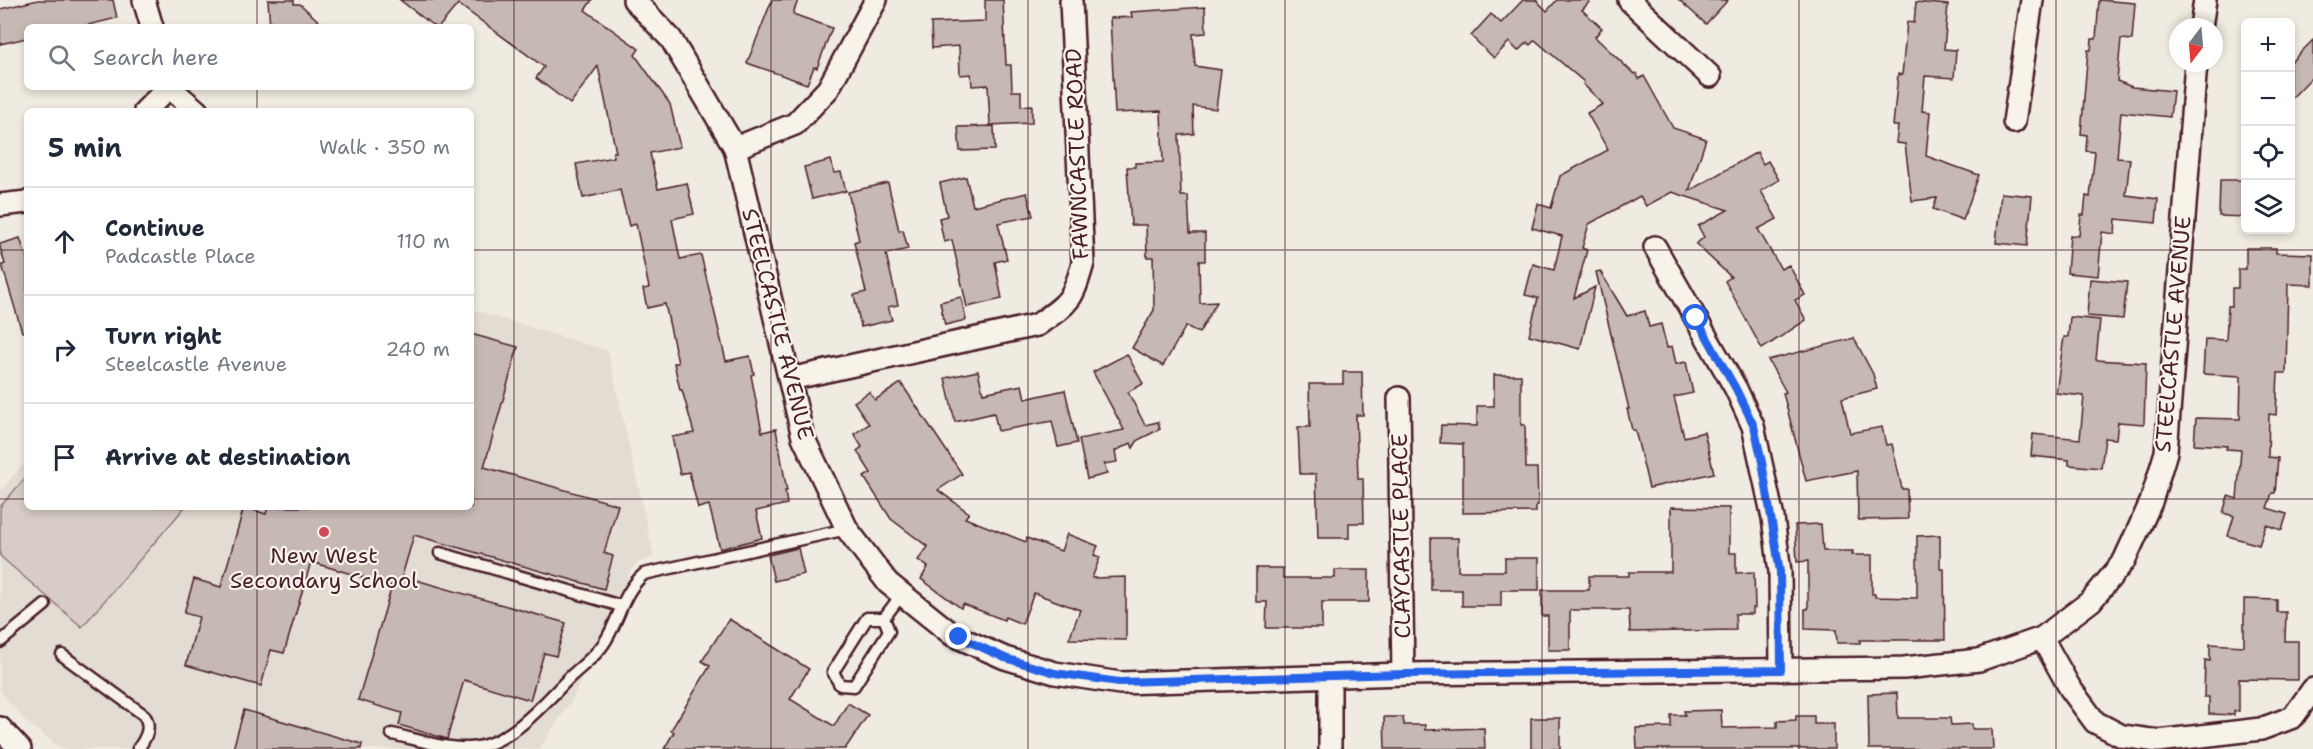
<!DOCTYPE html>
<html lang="en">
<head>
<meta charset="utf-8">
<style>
	:root { --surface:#fff; --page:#f6f6f7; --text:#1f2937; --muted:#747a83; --line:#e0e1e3 }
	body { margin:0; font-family:"Shantell Sans",sans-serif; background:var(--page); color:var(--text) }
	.controls { position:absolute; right:18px; top:18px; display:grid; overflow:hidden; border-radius:9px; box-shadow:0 3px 9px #0003 }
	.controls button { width:54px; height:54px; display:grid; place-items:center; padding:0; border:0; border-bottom:2px solid var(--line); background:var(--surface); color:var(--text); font:30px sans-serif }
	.compass { position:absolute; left:2169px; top:18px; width:54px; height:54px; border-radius:50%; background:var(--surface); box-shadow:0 3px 9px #0003; rotate:196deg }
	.stop { position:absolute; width:18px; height:18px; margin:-14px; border:4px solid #2563eb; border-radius:50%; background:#fff }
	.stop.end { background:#2563eb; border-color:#fff; box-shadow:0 2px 6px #0008 }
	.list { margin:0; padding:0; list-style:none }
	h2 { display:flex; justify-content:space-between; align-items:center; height:78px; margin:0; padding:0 24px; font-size:26px }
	h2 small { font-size:20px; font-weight:400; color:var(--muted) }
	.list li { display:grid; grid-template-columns:39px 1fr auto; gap:18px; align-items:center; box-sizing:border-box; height:108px; padding:0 24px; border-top:2px solid var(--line) }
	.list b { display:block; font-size:22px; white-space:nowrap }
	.list p { margin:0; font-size:20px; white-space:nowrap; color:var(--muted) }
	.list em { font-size:20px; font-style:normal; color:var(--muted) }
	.icon { flex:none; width:33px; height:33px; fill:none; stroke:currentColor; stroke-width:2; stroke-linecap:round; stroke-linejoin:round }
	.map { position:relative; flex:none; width:2313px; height:749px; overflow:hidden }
	.search { position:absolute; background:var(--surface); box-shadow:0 3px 9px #0003; left:24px; top:24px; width:450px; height:66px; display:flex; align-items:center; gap:15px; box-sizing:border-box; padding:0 21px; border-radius:9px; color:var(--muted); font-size:22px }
	.panel { position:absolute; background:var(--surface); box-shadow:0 3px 9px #0003; left:24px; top:108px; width:450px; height:402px; border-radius:9px }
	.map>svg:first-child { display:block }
</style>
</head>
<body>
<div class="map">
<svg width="2313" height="749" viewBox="0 0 2313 749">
	<rect width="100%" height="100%" fill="#f0ebe0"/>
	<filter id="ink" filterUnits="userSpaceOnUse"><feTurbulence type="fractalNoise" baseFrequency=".0167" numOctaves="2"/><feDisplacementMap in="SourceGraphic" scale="12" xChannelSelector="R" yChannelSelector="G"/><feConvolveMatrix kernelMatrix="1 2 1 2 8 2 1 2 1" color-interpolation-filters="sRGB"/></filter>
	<g filter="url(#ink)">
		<polygon fill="#e3dcd2" points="471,309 608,351 654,557 637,563 631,570 572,700 539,749 61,749 24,720 0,691 0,491 27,460 27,507 471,507"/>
		<polygon fill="#d8cdc6" stroke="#917678" stroke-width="1.5" points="27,476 27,507 185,507 82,627 0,556 0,507"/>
		<g fill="#c6b8b3" stroke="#4a1f2b" stroke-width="1.5">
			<polygon points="38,0 113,0 117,18 80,27 27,27 27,38 0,44 0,9"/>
			<polygon points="268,0 294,0 294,4 300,4 325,27 270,27"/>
			<polygon points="400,0 592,0 585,10 639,49 635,55 670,104 680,147 650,153 658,189 687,183 694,214 672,219 680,259 701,255 726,361 750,356 754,374 751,375 762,432 776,429 787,491 785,491 787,504 756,511 762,538 720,549 709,505 698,508 689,472 680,474 672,437 694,433 682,390 680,390 674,363 678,363 665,304 647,308 643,289 649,288 636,224 629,226 620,190 583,198 576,164 614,157 613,152 616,152 598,66 570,104 536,78 544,67 458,4 439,27 435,27"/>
			<polygon points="772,0 798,0 793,14 832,28 817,68 814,67 807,84 747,63"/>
			<polygon points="985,0 1003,0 1006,65 1011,65 1012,91 1021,91 1021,106 1032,105 1032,123 990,125 988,85 972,86 971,74 960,75 959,46 932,48 931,23 985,21"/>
			<polygon points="1523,0 1536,0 1547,11 1557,0 1591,0 1582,10 1602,28 1595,37 1634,74 1636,73 1639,79 1644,76 1673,128 1706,139 1689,191 1757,152 1763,164 1768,161 1779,180 1761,191 1777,219 1758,229 1781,269 1789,265 1805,295 1795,300 1806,320 1762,349 1725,281 1731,277 1696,244 1704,237 1698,226 1728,210 1672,192 1646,206 1640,196 1589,224 1582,248 1587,250 1574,298 1595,287 1580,349 1529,335 1538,298 1525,295 1533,264 1554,270 1562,236 1532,228 1538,204 1551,208 1560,176 1608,150 1587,113 1603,104 1583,84 1584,82 1535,40 1530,45 1527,42 1518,51 1509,42 1494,58 1471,36 1491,14 1501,23"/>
			<polygon points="1679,0 1728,0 1706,24"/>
			<polygon points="2099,0 2135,3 2132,40 2121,39 2117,81 2132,87 2173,91 2170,117 2121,112 2117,158 2130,159 2126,195 2158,199 2156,223 2116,219 2115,234 2102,232 2098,276 2067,273 2070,235 2079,236 2081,215 2084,215 2086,196 2090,197 2095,152 2086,151 2087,135 2081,134 2088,50 2091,50 2092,39 2096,39"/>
			<polygon points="1916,2 1948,5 1944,49 1956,50 1954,78 1925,76 1922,111 1930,112 1926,156 1979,175 1963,220 1933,209 1937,198 1912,201 1905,144 1896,143 1898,126 1893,126 1898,74 1902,75 1907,22 1914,23"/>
			<polygon points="1205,7 1206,33 1193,34 1195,66 1221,70 1216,109 1193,106 1194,134 1179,135 1181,196 1188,196 1190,233 1205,233 1205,261 1199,261 1200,303 1217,302 1199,333 1186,326 1163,366 1132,348 1154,310 1153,257 1147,257 1146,225 1131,225 1127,167 1135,167 1135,163 1163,162 1161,111 1115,113 1110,18 1132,17 1131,12"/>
			<polygon points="2313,40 2313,76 2290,100 2290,63"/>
			<polygon points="994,126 995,150 960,151 958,127"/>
			<polygon points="831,160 834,173 841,172 846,191 812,199 804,167"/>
			<polygon points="966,177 973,206 1027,193 1033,216 998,223 1007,259 995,262 1002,299 967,307 952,240 944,242 939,218 947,216 940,183"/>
			<polygon points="2220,180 2246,180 2246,217 2219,216"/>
			<polygon points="888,183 899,231 903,230 908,249 886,254 898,305 888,307 892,320 861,327 854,295 866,292 854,242 859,240 848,192"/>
			<polygon points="2001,193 2032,196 2027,246 1996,243"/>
			<polygon points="20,238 27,259 27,331 22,332 2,265 5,264 0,247 0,244"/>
			<polygon points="2246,248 2276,248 2276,253 2313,254 2313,285 2288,284 2286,373 2278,373 2276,415 2269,414 2268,457 2278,458 2275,493 2272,493 2267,508 2287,514 2282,530 2266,525 2259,545 2228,536 2234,516 2223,513 2228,496 2237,499 2241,450 2226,449 2227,446 2194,444 2196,418 2240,419 2241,376 2203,374 2205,339 2226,340 2228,306 2232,306 2232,288 2238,288 2238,269 2246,269"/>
			<polygon points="1600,271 1627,316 1645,311 1649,327 1661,324 1667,348 1672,346 1676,364 1686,362 1693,393 1674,397 1684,437 1704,432 1714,473 1649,488 1635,430 1632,430 1627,409 1629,409 1596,272"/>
			<polygon points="2090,279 2127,282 2123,319 2087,316"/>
			<polygon points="961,297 966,320 945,325 940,302"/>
			<polygon points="2070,317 2100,320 2096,360 2146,363 2144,424 2118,422 2116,439 2105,438 2101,468 2069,465 2069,460 2031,456 2033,434 2080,439 2084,396 2056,393 2064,337 2068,337"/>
			<polygon points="471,334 518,347 484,467 618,505 604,553 613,556 604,589 414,535 402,576 566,623 556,656 544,653 530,700 464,680 447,739 399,725 402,713 358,700 392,586 311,562 284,653 271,650 261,686 186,665 199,617 184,613 194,579 221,587 244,507 266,514 268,507 471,507"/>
			<polygon points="1854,338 1873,374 1877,389 1842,398 1850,433 1882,427 1886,445 1892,444 1902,489 1907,489 1908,519 1858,520 1857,471 1806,481 1783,393 1786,392 1768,360"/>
			<polygon points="1127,354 1143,384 1128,392 1145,425 1158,422 1160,429 1138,440 1133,448 1131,443 1115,451 1117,462 1104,464 1107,474 1087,479 1079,439 1124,430 1093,372"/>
			<polygon points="978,371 983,393 1022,385 1025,399 1065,390 1077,443 1058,447 1052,421 998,431 994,413 955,422 945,378"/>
			<polygon points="1343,372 1362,372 1363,415 1356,415 1358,479 1363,479 1364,523 1349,523 1349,538 1318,538 1316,474 1300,474 1298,427 1310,427 1309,384 1343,384"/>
			<polygon points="1494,375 1521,375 1521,425 1525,425 1526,468 1537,468 1538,505 1536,505 1536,512 1463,513 1463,444 1440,443 1441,425 1477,426 1477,406 1494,406"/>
			<polygon points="901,383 962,474 938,490 969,513 965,518 1026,542 1027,538 1061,551 1067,534 1098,546 1094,555 1100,557 1092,578 1126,577 1126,640 1069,639 1080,610 1034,593 1022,624 1005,617 1004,620 963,604 961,608 921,579 928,567 918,560 928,547 891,519 864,477 871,473 857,451 862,447 854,434 869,424 854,402 869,392 875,400"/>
			<polygon points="1671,507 1729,508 1729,553 1736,553 1736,573 1754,572 1755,608 1753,608 1753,614 1735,614 1736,630 1630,632 1629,610 1570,610 1570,650 1548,650 1548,616 1542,616 1542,590 1589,590 1589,576 1629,576 1629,572 1671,572"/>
			<polygon points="1821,524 1823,551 1853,551 1852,555 1872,555 1872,594 1875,594 1875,597 1917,598 1917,536 1940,535 1940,569 1944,569 1945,640 1860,640 1860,643 1837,643 1836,630 1805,629 1805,609 1808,609 1808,561 1797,562 1795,525"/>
			<polygon points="1431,538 1458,538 1458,571 1505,571 1505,558 1539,558 1539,590 1501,590 1501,606 1462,606 1462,590 1431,590"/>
			<polygon points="798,548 804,574 774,581 768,555"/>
			<polygon points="1256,568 1283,568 1283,578 1335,578 1335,570 1369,570 1369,602 1322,602 1322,628 1266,628 1267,602 1256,602"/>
			<polygon points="2244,599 2277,600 2277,612 2286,612 2285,641 2298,641 2298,680 2239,679 2239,711 2234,711 2234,715 2209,714 2209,697 2204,697 2205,660 2210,661 2210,644 2244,646"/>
			<polygon points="729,619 809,669 790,699 834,726 848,703 868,715 845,749 664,749 674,732 671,730 710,666 702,661"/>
			<polygon points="1897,693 1898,718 1950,718 1951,725 1972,724 1972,729 1992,729 1993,749 1869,749 1868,694"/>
			<polygon points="244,710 362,744 361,749 233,749"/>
			<polygon points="1721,710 1722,728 1777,727 1777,721 1796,720 1796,716 1814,716 1814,724 1834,724 1834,749 1637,749 1636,728 1671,727 1671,715 1685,715 1684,711"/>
			<polygon points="1384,717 1403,717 1404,725 1425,725 1425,730 1484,728 1485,749 1385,749"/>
			<rect x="1531" y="718" width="29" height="31"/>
		</g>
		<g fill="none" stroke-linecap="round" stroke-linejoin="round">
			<defs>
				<g id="lane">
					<polyline points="440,553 621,606"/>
					<polyline points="884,618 867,618 833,672 840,685 854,686 889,631 884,618 902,594"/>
					<polyline points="0,642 45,605"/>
					<path d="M62 655 144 715C152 727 146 738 138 749"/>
					<path d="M392 734C416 739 444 749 469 748 510 746 544 703 571 676 583 665 598 654 606 640 620 617 623 592 644 574L847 529"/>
				</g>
				<g id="street">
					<polyline points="144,0 152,27"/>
					<polyline points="634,0 671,39 735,148 803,437 847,529 888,583 953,635 1005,658 1055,673 1120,683 1403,674 1904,668 1979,660 2042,638 2091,601 2124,561 2151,502 2166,452 2196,63"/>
					<polyline points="1629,0 1710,76"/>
					<polyline points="2201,27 2205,0"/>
					<polyline points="145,111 169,87 197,111"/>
					<polyline points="2014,122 2032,0"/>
					<polyline points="735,148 795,124 828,89 876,0"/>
					<polyline points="0,205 27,202"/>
					<polyline points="1655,247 1736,389 1753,426 1773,518 1780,572 1781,670"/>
					<path d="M790 379 1037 325C1069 303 1072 302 1083 263L1071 0"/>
					<polyline points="1399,398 1403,674"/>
					<polyline points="2042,638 2070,688 2095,722 2122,736 2158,741 2261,729 2293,717 2313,689"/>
					<polyline points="1330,678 1330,749"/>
					<polyline points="0,728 20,749"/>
				</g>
			</defs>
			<use href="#lane" stroke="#4a1f2b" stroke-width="15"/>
			<use href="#street" stroke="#4a1f2b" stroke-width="26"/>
			<use href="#lane" stroke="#f7f3e8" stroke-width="10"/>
			<use href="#street" stroke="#f7f3e8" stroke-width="21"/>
		</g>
	</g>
	<g fill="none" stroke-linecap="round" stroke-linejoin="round" filter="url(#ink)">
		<polyline stroke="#2563eb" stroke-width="8" points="959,637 1005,658 1055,673 1119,682 1403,674 1781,670 1780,572 1762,462 1754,426 1736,389 1696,318"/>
	</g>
	<path fill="none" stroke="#4a1f2b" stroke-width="1.5" stroke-opacity="0.55" d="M257 0V27M514 0V749M771 0V749M1028 0V749M1285 0V749M1542 0V749M1799 0V749M2056 0V749M257 87V111M0 250H27M471 250H2313M0 499H27M471 499H2313M257 507V749"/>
	<circle fill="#d1495b" stroke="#f7f3e8" stroke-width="2" cx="324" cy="532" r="6"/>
	<g text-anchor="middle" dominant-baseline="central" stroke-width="4.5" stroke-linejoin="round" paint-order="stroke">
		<g font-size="22" fill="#4a1f2b" stroke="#f7f3e8">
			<text transform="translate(1077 154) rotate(-92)">FAWNCASTLE ROAD</text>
			<text transform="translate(778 324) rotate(76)">STEELCASTLE AVENUE</text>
			<text transform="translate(2173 334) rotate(-85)">STEELCASTLE AVENUE</text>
			<text transform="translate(1401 536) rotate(-91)">CLAYCASTLE PLACE</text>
		</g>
		<g font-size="22" fill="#4a1f2b" stroke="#f7f3e8">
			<text x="324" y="555">New West<tspan x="324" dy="25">Secondary School</tspan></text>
		</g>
	</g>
</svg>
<div class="controls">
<button>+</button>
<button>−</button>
<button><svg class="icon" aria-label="locate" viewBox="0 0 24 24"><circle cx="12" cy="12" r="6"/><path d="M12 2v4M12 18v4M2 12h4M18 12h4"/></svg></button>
<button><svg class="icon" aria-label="layers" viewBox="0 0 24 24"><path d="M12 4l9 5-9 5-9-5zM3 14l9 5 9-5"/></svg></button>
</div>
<svg class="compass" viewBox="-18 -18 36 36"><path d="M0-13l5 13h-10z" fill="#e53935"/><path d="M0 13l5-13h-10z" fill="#747a83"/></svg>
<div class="stop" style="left:1696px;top:318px"></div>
<div class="stop end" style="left:959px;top:637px"></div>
<div class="search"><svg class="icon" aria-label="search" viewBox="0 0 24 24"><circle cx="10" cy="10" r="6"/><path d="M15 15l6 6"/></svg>Search here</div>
<section class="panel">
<h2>5 min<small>Walk · 350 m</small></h2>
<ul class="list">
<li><svg class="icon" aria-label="ahead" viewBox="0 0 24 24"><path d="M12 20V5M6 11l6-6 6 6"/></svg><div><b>Continue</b><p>Padcastle Place</p></div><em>110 m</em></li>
<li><svg class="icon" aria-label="right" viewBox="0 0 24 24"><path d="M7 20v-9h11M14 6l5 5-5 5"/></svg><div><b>Turn right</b><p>Steelcastle Avenue</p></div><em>240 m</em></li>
<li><svg class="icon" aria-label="arrive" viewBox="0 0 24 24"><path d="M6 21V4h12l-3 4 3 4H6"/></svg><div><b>Arrive at destination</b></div></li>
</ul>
</section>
</div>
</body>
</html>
